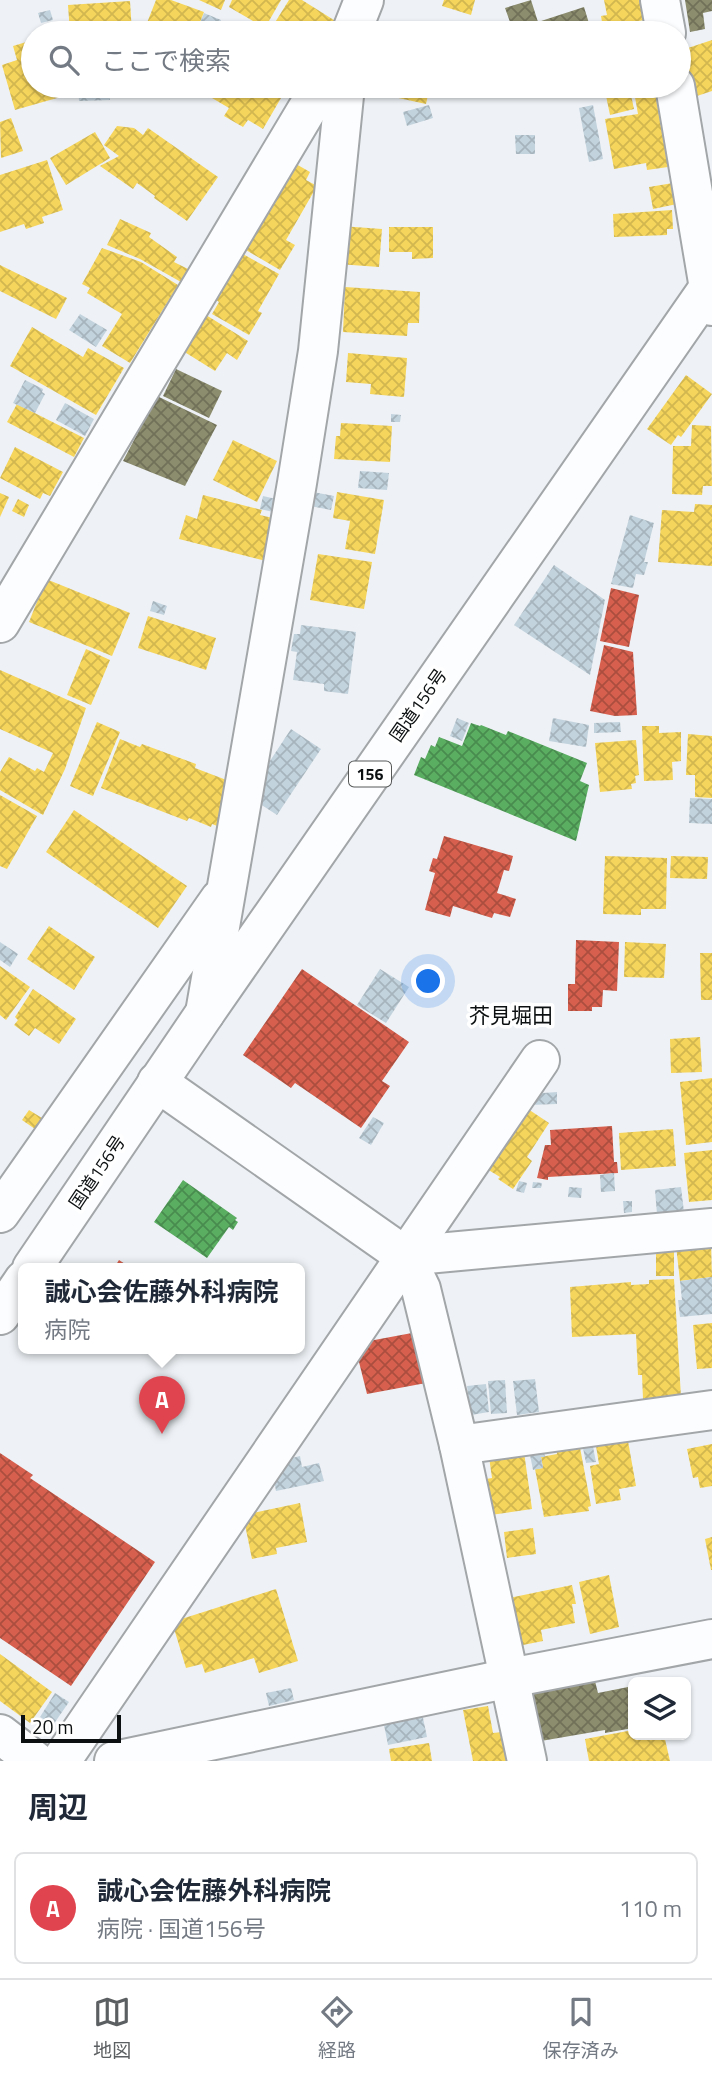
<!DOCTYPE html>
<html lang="ja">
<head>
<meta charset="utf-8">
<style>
	:root { --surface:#fff; --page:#f6f6f7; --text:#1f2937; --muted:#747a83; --line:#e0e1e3; --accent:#5c5f61 }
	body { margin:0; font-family:"Titillium Web","Noto Sans JP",sans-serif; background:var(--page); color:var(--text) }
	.controls { position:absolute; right:21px; bottom:21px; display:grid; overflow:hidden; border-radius:10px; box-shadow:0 2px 5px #0004 }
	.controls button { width:63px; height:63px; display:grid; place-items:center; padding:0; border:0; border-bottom:2px solid var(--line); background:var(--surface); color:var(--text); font:35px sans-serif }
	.scale { position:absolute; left:21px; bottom:18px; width:100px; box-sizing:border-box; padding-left:7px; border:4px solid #0d1011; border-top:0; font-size:19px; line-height:24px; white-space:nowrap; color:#0d1011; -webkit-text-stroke:5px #fff; paint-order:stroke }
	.you { position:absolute; left:429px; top:982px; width:24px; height:24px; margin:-18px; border:5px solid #fff; border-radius:50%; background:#1a73e8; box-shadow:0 0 0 10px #1a73e833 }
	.badge { display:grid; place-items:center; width:46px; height:46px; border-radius:50%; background:var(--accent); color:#fff; font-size:23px; font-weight:700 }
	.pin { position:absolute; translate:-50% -58px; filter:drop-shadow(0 2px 4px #0008) }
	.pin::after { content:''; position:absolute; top:37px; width:24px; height:21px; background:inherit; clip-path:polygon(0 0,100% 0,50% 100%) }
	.popup { position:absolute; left:18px; top:1263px; width:287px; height:91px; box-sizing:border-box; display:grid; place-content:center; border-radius:10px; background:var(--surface); filter:drop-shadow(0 2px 5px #0005); font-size:23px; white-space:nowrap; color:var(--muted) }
	.popup b { font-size:26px; color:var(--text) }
	.popup::after { content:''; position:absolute; left:50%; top:100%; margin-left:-14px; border:14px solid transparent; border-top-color:var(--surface) }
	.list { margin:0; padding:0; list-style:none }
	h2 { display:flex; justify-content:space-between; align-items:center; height:91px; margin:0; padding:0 28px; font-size:30px }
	h2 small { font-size:23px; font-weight:400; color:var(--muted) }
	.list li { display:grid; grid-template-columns:46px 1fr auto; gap:21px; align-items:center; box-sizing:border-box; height:112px; margin:0 14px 14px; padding:0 14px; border:2px solid var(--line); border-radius:10px }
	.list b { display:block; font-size:26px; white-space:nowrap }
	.list p { margin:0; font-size:23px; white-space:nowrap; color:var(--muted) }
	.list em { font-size:23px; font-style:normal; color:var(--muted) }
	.icon { flex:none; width:38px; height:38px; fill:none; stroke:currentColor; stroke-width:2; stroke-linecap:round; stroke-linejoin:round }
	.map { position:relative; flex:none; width:712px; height:1761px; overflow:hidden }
	.search { position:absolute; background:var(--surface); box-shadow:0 2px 5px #0004; left:21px; right:21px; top:21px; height:77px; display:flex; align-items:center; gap:18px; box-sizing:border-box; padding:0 24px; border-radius:38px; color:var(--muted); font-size:26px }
	.sheet { height:217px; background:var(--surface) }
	nav { display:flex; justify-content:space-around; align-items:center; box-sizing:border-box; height:98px; border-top:2px solid var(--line); background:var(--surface); font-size:19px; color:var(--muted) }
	nav a { display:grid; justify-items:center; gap:4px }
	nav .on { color:var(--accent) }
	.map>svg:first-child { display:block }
</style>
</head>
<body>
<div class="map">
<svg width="712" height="1761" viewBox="0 0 712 1761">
	<defs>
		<pattern id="homes-cross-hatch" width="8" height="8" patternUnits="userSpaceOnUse" patternTransform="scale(1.75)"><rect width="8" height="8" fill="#f6d55c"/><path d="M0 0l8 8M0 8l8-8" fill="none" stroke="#d2b64f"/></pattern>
		<pattern id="shops-cross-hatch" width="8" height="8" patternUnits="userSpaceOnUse" patternTransform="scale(1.75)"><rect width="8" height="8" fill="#d6604d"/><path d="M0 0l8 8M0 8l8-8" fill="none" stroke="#ac4e3f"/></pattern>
		<pattern id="public-cross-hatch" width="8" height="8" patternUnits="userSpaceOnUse" patternTransform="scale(1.75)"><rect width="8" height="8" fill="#5aae61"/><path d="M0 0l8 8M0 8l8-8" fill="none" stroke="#498c4f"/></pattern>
		<pattern id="industry-cross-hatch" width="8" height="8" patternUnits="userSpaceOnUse" patternTransform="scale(1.75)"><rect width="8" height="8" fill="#8c8c6e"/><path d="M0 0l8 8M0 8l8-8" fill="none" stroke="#717159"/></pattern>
		<pattern id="building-cross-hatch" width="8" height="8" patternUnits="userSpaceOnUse" patternTransform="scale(1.75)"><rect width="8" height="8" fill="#c3d3de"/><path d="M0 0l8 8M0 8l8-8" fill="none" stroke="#a6b4bd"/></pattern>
	</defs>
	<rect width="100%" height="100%" fill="#eef2f6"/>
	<g fill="url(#homes-cross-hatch)">
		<polygon points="156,0 171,0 204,12 196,33 143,33"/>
		<polygon points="199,0 225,0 221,10"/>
		<polygon points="232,0 281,0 265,28 229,7"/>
		<polygon points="289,0 302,0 337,22 330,33 271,33 269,32"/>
		<polygon points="444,0 475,0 471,15 442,6"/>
		<polygon points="604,0 640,0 644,20 603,28 601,16 607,15"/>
		<polygon points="130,1 132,33 70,33 68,5"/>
		<polygon points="644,24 646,33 601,33 601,32"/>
		<polygon points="33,40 33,86 69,86 71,94 15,110 2,65 17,60 13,46"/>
		<polygon points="712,40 712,91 694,97 679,51"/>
		<polygon points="196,86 288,86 263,129 248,120 243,127 224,116 229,108 195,88"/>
		<polygon points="363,86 430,86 426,104 362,90"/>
		<polygon points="442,86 461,86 460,94 441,91"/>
		<polygon points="604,86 629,86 634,109 610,115"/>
		<polygon points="633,86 654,86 668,167 647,170 646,163 614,169 605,119 638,114"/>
		<polygon points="11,118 23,151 1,158 0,122"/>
		<polygon points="117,126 134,128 143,135 148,128 218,177 187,221 154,198 155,196 137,183 133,189 100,166 119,156 104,145"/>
		<polygon points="95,132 110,158 66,185 50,158"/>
		<polygon points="47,160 63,210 42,217 44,223 26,229 24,224 0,232 0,175"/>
		<polygon points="296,164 310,172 306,180 317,186 286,240 295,245 280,270 246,250"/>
		<polygon points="673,183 677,204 653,209 649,187"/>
		<polygon points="672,210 673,229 667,229 667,235 614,237 613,214"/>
		<polygon points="120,219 151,233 149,237 177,257 174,262 188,269 181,282 140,259 107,245"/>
		<polygon points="341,226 382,229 379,267 338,264"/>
		<polygon points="389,227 433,227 433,258 412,259 412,252 389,252"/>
		<polygon points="102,248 141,262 178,285 130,363 102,346 122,314 87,293 90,288 82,284"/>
		<polygon points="241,253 279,274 258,311 262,313 249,335 212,314 219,302 215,299"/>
		<polygon points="0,265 67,298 56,319 0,291"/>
		<polygon points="345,287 420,292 419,323 408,323 407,336 343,332"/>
		<polygon points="206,315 248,341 237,360 227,353 215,371 183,351"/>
		<polygon points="32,327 83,357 88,348 124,368 96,415 10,366"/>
		<polygon points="348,353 407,358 404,397 370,394 371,384 346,382"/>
		<polygon points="686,375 712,394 681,437 678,435 671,445 647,429"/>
		<polygon points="17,404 84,438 74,457 7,422"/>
		<polygon points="341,423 392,426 390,462 334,459 336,436 340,436"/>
		<polygon points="692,425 711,426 712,486 703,486 702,495 672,494 673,446 691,446"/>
		<polygon points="233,440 277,461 257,502 213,480"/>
		<polygon points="15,447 63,472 50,496 43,493 40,499 0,478"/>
		<polygon points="337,492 384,500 375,554 345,549 350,521 333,518"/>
		<polygon points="0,493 9,497 0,517"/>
		<polygon points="203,495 262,510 260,515 281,520 270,562 179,539 186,515 197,519"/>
		<polygon points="18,499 29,505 24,517 12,511"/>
		<polygon points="695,504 712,505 712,566 658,562 662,510 694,512"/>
		<polygon points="318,554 372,562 364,609 310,600"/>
		<polygon points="46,579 130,613 112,656 29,622"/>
		<polygon points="148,616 216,638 206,670 138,648"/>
		<polygon points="86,649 110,660 91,705 67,695"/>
		<polygon points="0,670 86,708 65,769 43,815 0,790 0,772 9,757 35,771 37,768 44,772 53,753 0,729"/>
		<polygon points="97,722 120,732 93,796 70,786"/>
		<polygon points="642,726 659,726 659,733 681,732 681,761 672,762 673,780 644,781"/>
		<polygon points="688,734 712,736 712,798 695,797 695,775 686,775"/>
		<polygon points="120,739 140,747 142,744 196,764 195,768 229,781 221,801 229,805 220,827 212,824 211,827 189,818 187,821 101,788"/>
		<polygon points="636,740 639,775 635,776 636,783 631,784 632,789 600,792 595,743"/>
		<polygon points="0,795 37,816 7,869 0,866"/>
		<polygon points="74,810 187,886 158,928 46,852"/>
		<polygon points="605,856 667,858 666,909 641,909 641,915 603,914"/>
		<polygon points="671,856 708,857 707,879 670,878"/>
		<polygon points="49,926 95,957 74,990 27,959"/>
		<polygon points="625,942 666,944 664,978 624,977"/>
		<polygon points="700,953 712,953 712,1000 701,1000"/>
		<polygon points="0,966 30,987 6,1020 0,1015"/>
		<polygon points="33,989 76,1019 59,1044 35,1028 29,1036 14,1025 18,1020 15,1017"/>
		<polygon points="700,1037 702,1072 671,1073 670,1039"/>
		<polygon points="712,1078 712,1142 686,1145 680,1082"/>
		<polygon points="522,1105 549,1123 527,1157 532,1161 513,1189 498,1179 500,1177 482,1166"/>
		<polygon points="29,1110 42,1118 35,1129 22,1120"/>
		<polygon points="673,1129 676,1166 621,1170 619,1133"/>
		<polygon points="712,1150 712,1200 689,1202 684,1153"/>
		<polygon points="675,1237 711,1242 712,1277 680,1281"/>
		<polygon points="674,1238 674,1276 656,1276 656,1239"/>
		<polygon points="674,1279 681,1397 643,1399 642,1375 638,1375 636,1334 572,1337 570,1287 631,1282 631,1285 649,1284 649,1280"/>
		<polygon points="712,1323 712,1368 697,1369 693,1325"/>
		<polygon points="578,1437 591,1506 588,1507 589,1511 544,1517 535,1469 543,1468 541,1457 557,1454 555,1441"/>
		<polygon points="628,1441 636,1486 619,1489 621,1500 596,1504 590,1466 599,1464 596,1446"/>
		<polygon points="712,1444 712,1486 700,1488 698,1477 693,1478 687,1449"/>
		<polygon points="523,1445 532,1509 491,1515 486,1479 492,1478 489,1457"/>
		<polygon points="300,1503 307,1542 276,1548 277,1554 252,1559 243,1515"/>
		<polygon points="533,1528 536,1554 507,1558 504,1532"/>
		<polygon points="712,1537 712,1570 711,1570 705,1539"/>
		<polygon points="609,1575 619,1627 590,1634 579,1582"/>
		<polygon points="572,1585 576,1604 572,1604 575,1623 541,1630 543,1641 518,1646 509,1598"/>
		<polygon points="276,1589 298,1661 259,1673 254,1658 205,1673 202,1664 186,1668 172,1622"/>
		<polygon points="0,1654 52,1692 30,1723 0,1701"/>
		<polygon points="488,1706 493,1733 502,1732 507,1761 473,1761 463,1710"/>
		<polygon points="633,1730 633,1735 664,1735 670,1761 589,1761 585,1739"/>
		<polygon points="429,1743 432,1761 391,1761 389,1749"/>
	</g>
	<g fill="url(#shops-cross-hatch)">
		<polygon points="611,588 639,595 629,647 600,641"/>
		<polygon points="604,645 633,652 637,715 615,716 590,711"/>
		<polygon points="444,836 513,856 509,871 504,870 497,893 516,899 510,917 494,913 492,918 453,906 450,917 425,910 435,873 429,871 433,858 437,859"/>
		<polygon points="576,940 619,942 617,991 603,990 602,1007 592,1007 592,1011 568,1011 568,984 575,984"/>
		<polygon points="302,969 409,1042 382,1081 390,1086 361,1128 295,1083 291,1088 243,1055"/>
		<polygon points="612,1126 614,1162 617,1162 618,1173 548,1177 548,1180 537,1178 545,1145 551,1145 550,1130"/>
		<polygon points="119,1260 131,1268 114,1268"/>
		<polygon points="412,1333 426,1383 367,1394 358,1358 369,1341"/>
		<polygon points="0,1453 33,1475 30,1478 155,1562 71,1686 0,1638"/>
	</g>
	<g fill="url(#public-cross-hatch)">
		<polygon points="471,723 480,726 481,725 506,735 508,731 587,763 580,781 589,785 576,841 414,775 421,757 425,759 431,745 435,747 439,737 462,746"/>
		<polygon points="183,1180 237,1218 235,1220 238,1222 233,1230 229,1227 207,1258 154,1222"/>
	</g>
	<g fill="url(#industry-cross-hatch)">
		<polygon points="531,0 538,22 584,7 592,33 489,33 487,29 510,22 505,8"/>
		<polygon points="685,0 712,0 712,11 703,13 705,29 690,32"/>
		<polygon points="176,369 222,391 209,418 163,396"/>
		<polygon points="157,396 217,425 185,486 123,461"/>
		<polygon points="595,1681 598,1693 633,1686 633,1728 605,1733 605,1730 541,1741 532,1692"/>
	</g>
	<g fill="url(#building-cross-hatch)">
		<polygon points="50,10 53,20 41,23 38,13"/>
		<polygon points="204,13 221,20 216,33 196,33"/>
		<polygon points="78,86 109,86 110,100 79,101"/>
		<polygon points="429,105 433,118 407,126 403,112"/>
		<polygon points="593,105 603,159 589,162 579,108"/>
		<polygon points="515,135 535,135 535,154 516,154"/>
		<polygon points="80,314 107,330 96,347 69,330"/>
		<polygon points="25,380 43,389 42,392 45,394 35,413 13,403"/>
		<polygon points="65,403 94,419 85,436 56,420"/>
		<polygon points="391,414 401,415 400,422 391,422"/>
		<polygon points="360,471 389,473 387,490 358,488"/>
		<polygon points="313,492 334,496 331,510 310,506"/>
		<polygon points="263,496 285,501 282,514 260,509"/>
		<polygon points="630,515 654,523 644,562 648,562 644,575 636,574 633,588 611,584"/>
		<polygon points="554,565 605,600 590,675 514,625"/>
		<polygon points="153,601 167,606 164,615 150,611"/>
		<polygon points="301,625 356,632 348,694 324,691 324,684 293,680 297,652 291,651 294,634 300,634"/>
		<polygon points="457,718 469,723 462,741 450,736"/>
		<polygon points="553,718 589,725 586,747 549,741"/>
		<polygon points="620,722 621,732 594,733 594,723"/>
		<polygon points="291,729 321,749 277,815 257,802 259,791 266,780 260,776"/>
		<polygon points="690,798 712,799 712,824 689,823"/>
		<polygon points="0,942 18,954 10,967 0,960"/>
		<polygon points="380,969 409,987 386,1023 357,1005"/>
		<polygon points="557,1092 557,1104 530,1105 529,1094"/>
		<polygon points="373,1117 384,1123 371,1145 359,1138"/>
		<polygon points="614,1173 615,1191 601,1192 600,1175"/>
		<polygon points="519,1181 527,1183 524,1193 516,1191"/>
		<polygon points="533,1182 542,1183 541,1188 532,1188"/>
		<polygon points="569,1187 582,1188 581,1198 568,1197"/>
		<polygon points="681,1187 684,1212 657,1214 655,1190"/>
		<polygon points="623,1201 632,1201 632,1212 624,1213"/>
		<polygon points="712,1277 712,1314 680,1317 678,1300 682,1300 680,1281"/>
		<polygon points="535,1379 539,1412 517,1415 513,1381"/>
		<polygon points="505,1380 507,1413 491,1414 488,1381"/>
		<polygon points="486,1384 489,1412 471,1415 467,1386"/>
		<polygon points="591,1437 596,1462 586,1463 581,1438"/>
		<polygon points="542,1442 545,1457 541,1457 543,1468 533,1470 528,1445"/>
		<polygon points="300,1456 302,1467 319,1463 324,1481 276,1491 272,1470 280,1461"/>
		<polygon points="291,1688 294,1700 269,1706 266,1693"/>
		<polygon points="55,1693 69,1702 53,1725 40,1717"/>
		<polygon points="422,1713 427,1737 388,1745 383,1720"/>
	</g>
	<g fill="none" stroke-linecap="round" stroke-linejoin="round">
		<defs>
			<g id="minor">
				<polyline points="660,0 666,33"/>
				<polyline points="351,33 364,0"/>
				<polyline points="675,86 712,306"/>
				<polyline points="0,623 321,86"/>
				<polyline points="205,1013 297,483 318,351 345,86"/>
				<polyline points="157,1082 405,1256 712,1228"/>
				<polyline points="0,1213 220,899"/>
				<polyline points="405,1256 421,1289 459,1445 527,1761"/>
				<polyline points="459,1445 712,1410"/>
				<polyline points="0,1734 35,1761"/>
				<polyline points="61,1761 540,1060"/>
				<polyline points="114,1761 510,1678 712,1639"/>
			</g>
			<g id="highway">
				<polyline points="32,1268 205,1013 712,283"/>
				<polyline points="0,1315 24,1280"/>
			</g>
		</defs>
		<use href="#minor" stroke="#a3a6a8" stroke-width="42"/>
		<use href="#highway" stroke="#a3a6a8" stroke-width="42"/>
		<use href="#minor" stroke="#fcfdfe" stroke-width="38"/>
		<use href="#highway" stroke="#fcfdfe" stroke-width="38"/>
	</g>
	<g text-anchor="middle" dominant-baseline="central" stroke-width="7" stroke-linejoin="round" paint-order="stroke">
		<rect fill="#fff" stroke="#565858" stroke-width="2" x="349" y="761.5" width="42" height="25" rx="5"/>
		<g font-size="16" font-weight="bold" fill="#0d1011">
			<text x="370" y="774">156</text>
		</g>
		<g font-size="18" fill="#0d1011" stroke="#fff">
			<text transform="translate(418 705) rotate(-55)">国道156号</text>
			<text transform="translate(97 1172) rotate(-56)">国道156号</text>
		</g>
		<g font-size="21" fill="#0d1011" stroke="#fff">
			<text x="511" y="1015">芥見堀田</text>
		</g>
	</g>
</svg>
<div class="controls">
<button><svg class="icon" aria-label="layers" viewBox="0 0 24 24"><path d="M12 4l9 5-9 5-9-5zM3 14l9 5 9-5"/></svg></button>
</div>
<div class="scale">20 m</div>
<div class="you"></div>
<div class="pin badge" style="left:162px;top:1434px;background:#e0444e">A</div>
<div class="popup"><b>誠心会佐藤外科病院</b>病院</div>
<div class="search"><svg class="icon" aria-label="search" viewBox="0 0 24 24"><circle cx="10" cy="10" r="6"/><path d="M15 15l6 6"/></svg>ここで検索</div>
</div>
<section class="sheet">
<h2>周辺<small></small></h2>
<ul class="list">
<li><span class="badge" style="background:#e0444e">A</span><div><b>誠心会佐藤外科病院</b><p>病院 · 国道156号</p></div><em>110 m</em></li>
</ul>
</section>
<nav>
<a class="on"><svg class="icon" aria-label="map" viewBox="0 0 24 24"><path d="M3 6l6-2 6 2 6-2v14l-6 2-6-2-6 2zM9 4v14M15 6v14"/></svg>地図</a>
<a><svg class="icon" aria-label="directions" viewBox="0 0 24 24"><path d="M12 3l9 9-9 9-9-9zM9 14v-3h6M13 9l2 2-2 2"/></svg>経路</a>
<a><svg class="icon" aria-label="saved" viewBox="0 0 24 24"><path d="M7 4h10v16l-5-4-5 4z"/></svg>保存済み</a>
</nav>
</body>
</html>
